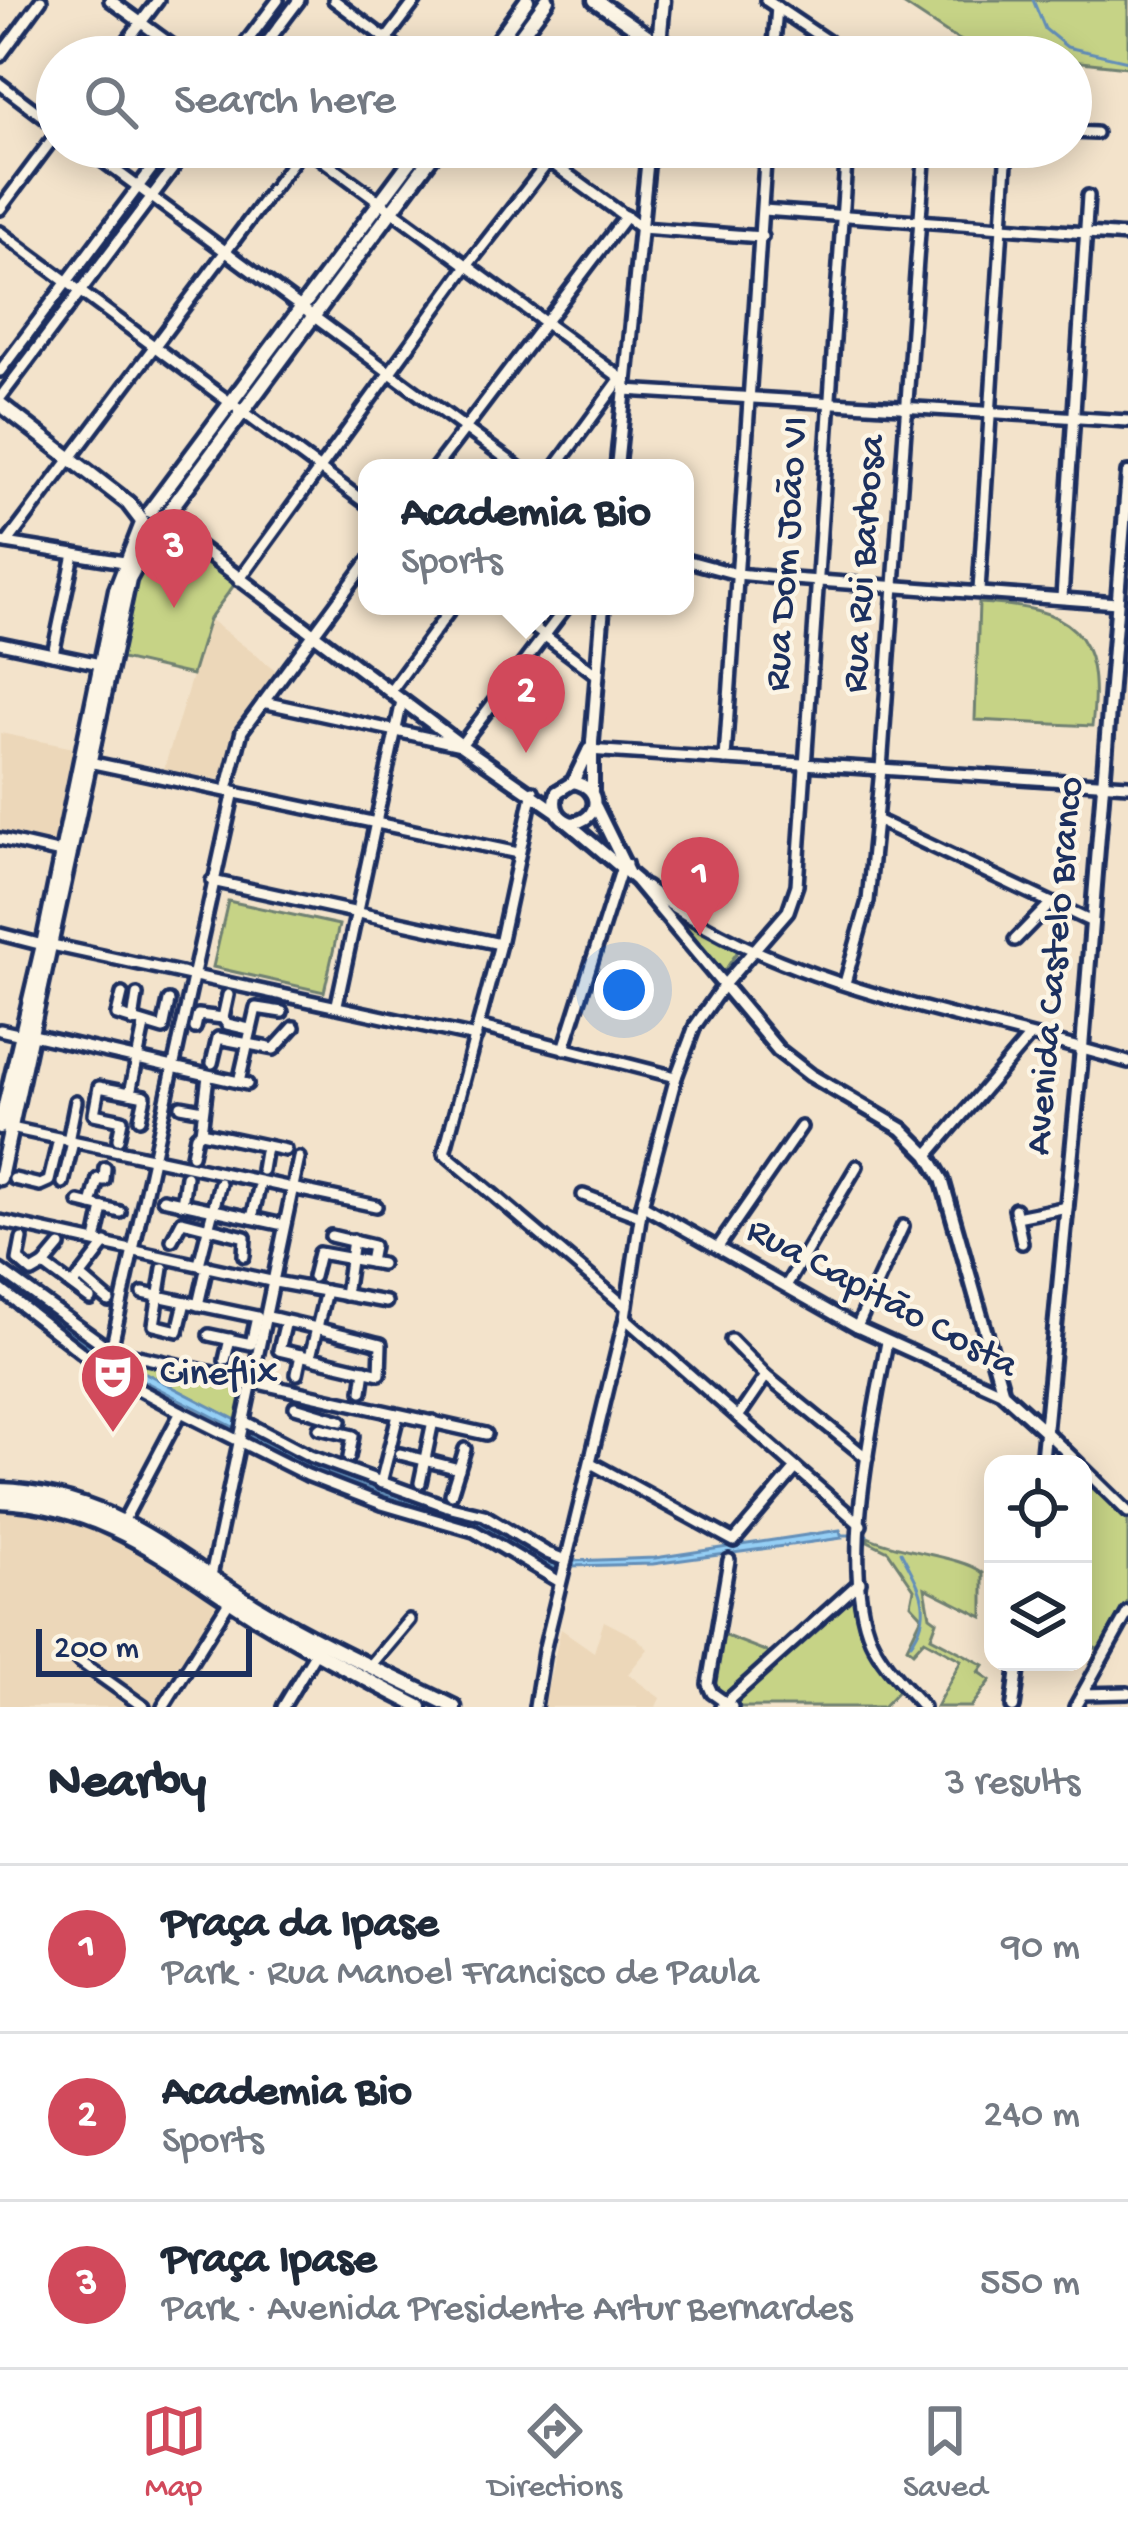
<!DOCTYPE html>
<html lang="en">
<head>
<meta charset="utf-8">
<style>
	:root { --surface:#fff; --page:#f6f6f7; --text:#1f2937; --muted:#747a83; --line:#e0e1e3; --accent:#d1495b }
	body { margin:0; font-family:"Gochi Hand",sans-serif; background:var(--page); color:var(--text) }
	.controls { position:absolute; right:36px; bottom:36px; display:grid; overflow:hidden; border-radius:24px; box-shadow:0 6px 30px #0003 }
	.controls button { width:108px; height:108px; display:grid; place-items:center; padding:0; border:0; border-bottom:3px solid var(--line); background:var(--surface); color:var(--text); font:60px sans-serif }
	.scale { position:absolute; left:36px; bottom:30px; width:216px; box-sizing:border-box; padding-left:12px; border:6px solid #1b2f5e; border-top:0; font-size:33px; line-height:42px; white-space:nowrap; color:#1b2f5e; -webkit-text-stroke:9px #fcf5e5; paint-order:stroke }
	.you { position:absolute; left:624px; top:990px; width:42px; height:42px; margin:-30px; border:9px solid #fff; border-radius:50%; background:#1a73e8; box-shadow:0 0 0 18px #1a73e833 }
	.badge { display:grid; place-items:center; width:78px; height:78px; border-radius:50%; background:var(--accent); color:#fff; font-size:39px; font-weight:700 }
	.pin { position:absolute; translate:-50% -99px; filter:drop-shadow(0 3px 6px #0008) }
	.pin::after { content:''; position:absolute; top:63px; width:42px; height:36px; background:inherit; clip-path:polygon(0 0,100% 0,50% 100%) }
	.popup { position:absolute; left:358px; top:459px; width:336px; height:156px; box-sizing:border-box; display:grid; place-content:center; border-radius:24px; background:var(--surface); filter:drop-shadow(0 3px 9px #0005); font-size:39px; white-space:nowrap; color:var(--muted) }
	.popup b { font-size:45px; color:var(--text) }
	.popup::after { content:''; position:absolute; left:50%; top:100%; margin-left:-24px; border:24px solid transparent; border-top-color:var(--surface) }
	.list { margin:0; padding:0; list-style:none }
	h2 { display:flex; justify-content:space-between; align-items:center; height:156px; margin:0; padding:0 48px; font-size:51px }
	h2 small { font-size:39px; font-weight:400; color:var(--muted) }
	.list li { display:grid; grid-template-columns:78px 1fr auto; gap:36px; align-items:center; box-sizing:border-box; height:168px; padding:0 48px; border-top:3px solid var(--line) }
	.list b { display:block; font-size:45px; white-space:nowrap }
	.list p { margin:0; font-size:39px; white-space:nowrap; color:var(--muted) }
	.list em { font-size:39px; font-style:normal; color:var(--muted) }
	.icon { flex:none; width:66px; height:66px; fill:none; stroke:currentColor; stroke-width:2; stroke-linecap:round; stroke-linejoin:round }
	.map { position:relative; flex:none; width:1128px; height:1707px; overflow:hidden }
	.search { position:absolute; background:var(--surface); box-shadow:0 6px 30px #0003; left:36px; right:36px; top:36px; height:132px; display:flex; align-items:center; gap:30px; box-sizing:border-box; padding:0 42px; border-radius:66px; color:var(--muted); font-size:45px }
	.sheet { height:660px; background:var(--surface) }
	nav { display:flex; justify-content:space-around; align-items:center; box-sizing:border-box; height:168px; border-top:3px solid var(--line); background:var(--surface); font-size:33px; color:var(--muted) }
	nav a { display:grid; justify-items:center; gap:6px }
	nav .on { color:var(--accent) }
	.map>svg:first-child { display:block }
</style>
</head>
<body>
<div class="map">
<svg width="1128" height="1707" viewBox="0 0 1128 1707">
	<rect width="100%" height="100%" fill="#f3e3cb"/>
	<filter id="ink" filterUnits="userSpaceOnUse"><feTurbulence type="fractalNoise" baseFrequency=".00833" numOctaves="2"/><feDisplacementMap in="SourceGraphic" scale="24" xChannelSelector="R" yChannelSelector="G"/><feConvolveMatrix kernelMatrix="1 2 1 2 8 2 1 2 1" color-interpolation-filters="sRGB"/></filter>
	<g filter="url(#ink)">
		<g fill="#ecd7b9">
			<polygon points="209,619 278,672 238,725 224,781 164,769"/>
			<polygon points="0,733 79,749 58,847 0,835"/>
			<polygon points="0,1503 24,1505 122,1533 226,1603 159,1707 149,1707 80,1659 136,1707 0,1707"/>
			<polygon points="604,1621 637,1638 648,1649 628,1674 660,1698 656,1707 543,1707 561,1629 594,1652"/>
		</g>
		<g fill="#c6d386" stroke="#708172" stroke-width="3">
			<polygon points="897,0 1128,0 1128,67 1071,61 1071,57 984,52 950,35"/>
			<path d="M173 532 237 581 209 619 192 675 117 658C127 619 130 549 173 532Z"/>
			<path d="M979 603C1071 607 1104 631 1092 726L975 720Z"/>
			<polygon points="228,901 339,925 324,992 213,967"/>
			<polygon points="663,905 738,951 721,976"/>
			<polygon points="0,1272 105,1349 251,1384 243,1424 113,1356"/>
			<polygon points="1083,1474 1128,1516 1128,1601 1102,1650 1083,1645"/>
			<path d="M868 1537C899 1552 963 1556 983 1573V1617L925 1588 930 1616 937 1621 931 1637 984 1665 979 1672 991 1680 971 1707H936L961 1660 924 1640 913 1652 907 1647 922 1616 911 1604 914 1589 888 1551 868 1541Z"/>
			<path d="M857 1588C863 1628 873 1659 899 1690L883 1707H741L731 1700Z"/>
			<path d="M721 1634 773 1654 725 1695C704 1678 715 1658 721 1634Z"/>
		</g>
		<g fill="#95cff5" stroke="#648fb9" stroke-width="3">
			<polygon points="0,1272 113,1356 311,1459 484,1517 561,1561 560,1567 554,1568 487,1527 442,1516 315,1469 109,1363 0,1277"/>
			<polygon points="840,1530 842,1538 653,1564 571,1566 572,1561 655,1558"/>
		</g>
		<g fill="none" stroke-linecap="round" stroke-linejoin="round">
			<g stroke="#648fb9" stroke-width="3">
				<polyline points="1033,0 1045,29 1067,47 1128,61"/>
				<polyline points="841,1535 867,1535"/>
				<path d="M901 1552C918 1585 936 1609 911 1643"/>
			</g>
			<defs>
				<g id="minor">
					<polyline points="110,0 188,57"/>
					<polyline points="334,0 410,57"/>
					<polyline points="766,0 851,57"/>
					<polyline points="0,56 41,0"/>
					<polyline points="115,57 158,0"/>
					<polyline points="235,57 278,0"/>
					<polyline points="256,57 299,0"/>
					<polyline points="373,57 416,0"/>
					<polyline points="627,57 643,35"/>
					<polyline points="773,57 777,7"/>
					<polyline points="0,84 57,127"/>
					<polyline points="1071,132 1096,133"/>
					<polyline points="84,147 519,468"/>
					<polyline points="305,147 625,381"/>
					<polyline points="530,147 641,228 762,237"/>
					<polyline points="0,209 57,133"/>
					<polyline points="763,210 1128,236"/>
					<polyline points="0,232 367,504"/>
					<polyline points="0,371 168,147"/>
					<polyline points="625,390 1128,421"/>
					<polyline points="0,398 189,147"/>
					<polyline points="435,468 626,216"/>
					<polyline points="555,468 621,378"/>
					<polyline points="0,542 124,562"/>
					<polyline points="7,543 304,147"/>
					<polyline points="685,560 737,574 779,578 1117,603"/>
					<polyline points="239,580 467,266 560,147"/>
					<polyline points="979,591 1007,147"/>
					<polyline points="1062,598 1088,196"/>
					<polyline points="505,606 597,675"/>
					<polyline points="0,643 100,664"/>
					<polyline points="53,654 74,554"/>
					<polyline points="390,692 453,606"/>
					<polyline points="263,702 461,745 567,606"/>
					<polyline points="588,750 1128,785"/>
					<polyline points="725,759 766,147"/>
					<polyline points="89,762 518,853"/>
					<polyline points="227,790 242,731 367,562"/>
					<polyline points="533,791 500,944 444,1153 626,1307"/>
					<polyline points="876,820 1092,922"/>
					<polyline points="0,839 61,853"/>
					<polyline points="212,881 500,944"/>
					<path d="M646 887C775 988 973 1015 1128 1062"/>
					<polyline points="0,934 43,945"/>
					<polyline points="1015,940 1051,903"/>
					<polyline points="52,945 476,1037"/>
					<polyline points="845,983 868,901 881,769 925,147"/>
					<polyline points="122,994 117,1015 163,1029 169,1001"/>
					<polyline points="228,995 223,1018 227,1024 249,1029"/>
					<polyline points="337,1004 402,701"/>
					<polyline points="133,1021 137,995"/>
					<polyline points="478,1026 676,1077"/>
					<polyline points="195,1028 198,1015 223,1018"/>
					<polyline points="0,1030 22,1035"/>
					<polyline points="33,1035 247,1084"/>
					<polyline points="564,1049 621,870 626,864"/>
					<polyline points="212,1063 218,1038 274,1049 294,1027"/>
					<polyline points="208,1076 201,1132 285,1150"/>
					<polyline points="239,1082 256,1008 282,1012"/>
					<polyline points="130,1093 144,1026"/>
					<polyline points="181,1106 203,1110"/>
					<polyline points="11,1128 376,1206"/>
					<polyline points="118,1139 122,1120 94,1114 99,1087 145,1096 140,1119"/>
					<polyline points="68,1141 76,1101"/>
					<polyline points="192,1155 196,1136 201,1132"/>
					<polyline points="928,1155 1030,1036"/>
					<polyline points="262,1170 266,1146"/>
					<polyline points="14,1179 40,1185 49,1181 59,1139"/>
					<polyline points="63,1183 73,1142"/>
					<polyline points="583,1195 640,1216"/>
					<polyline points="163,1199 279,1224"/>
					<polyline points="79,1202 120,1212"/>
					<polyline points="182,1204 186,1176"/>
					<polyline points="91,1205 98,1179 104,1180 105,1168"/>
					<polyline points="642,1205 857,1327 1003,1393"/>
					<polyline points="1015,1209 1022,1243"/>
					<polyline points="1017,1217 1067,1207"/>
					<polyline points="252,1218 259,1188"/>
					<polyline points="0,1221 275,1282 386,1302"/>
					<polyline points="331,1236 373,1246 370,1262"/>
					<polyline points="22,1239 18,1260 32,1272 44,1265"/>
					<polyline points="172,1240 182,1221 245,1237 244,1256"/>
					<polyline points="96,1241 103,1208"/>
					<polyline points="60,1246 44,1265 90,1299"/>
					<polyline points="718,1247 801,1127"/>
					<polyline points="199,1264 220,1183"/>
					<polyline points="163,1268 154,1325 178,1331 185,1302"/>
					<polyline points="0,1270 111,1350 486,1434"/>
					<polyline points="80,1276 109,1301"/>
					<polyline points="313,1277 319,1253 381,1264"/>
					<polyline points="73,1286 106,1243"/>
					<polyline points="786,1286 857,1166"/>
					<polyline points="0,1289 105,1371 181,1412 307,1475 382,1504 474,1531 560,1582"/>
					<polyline points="143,1293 257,1317 251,1344 209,1335"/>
					<polyline points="345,1295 353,1240"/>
					<polyline points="198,1305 207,1266"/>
					<path d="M268 1317C306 1325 344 1335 381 1344L380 1374 279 1350 286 1321"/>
					<polyline points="625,1318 861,1525"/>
					<polyline points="857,1327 903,1226"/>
					<polyline points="731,1340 766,1376 867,1458"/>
					<path d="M887 1342C873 1419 839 1568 871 1640 883 1666 905 1686 923 1707"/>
					<polyline points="111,1350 234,791"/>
					<polyline points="310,1357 326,1291"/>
					<polyline points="225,1360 230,1339"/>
					<polyline points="297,1374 301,1355"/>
					<polyline points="362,1391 365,1370"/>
					<polyline points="295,1407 341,1421"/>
					<polyline points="738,1417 766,1376"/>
					<polyline points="247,1423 310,1456 447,1506 484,1515 547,1553 565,1560"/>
					<polyline points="319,1428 353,1436 349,1457"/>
					<polyline points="1046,1432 1079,1464"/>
					<polyline points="400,1454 459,1469"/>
					<polyline points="591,1463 734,1541 796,1468"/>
					<polyline points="1083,1468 1128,1512"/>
					<polyline points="381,1483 398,1415"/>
					<polyline points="420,1483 433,1421"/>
					<polyline points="451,1494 465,1449"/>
					<polyline points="124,1520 181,1412"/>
					<polyline points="729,1560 708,1684 712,1693 732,1707"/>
					<polyline points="211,1576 299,1158"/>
					<polyline points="78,1660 144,1707"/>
					<polyline points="370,1666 409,1620"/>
					<polyline points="1082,1694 1128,1693"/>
					<polyline points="163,1707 230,1600"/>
					<polyline points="283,1707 319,1647"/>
					<polyline points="535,1707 544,1651 625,1318 642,1205 676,1077 695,1026 723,986 788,911 797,885 847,147"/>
					<polyline points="721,1707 860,1582"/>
					<polyline points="1075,1707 1128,1612"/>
				</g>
				<g id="tertiary">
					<polyline points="617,468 649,147"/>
					<polyline points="165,522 461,745 556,811"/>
					<polyline points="592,790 592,742 603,606"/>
					<path d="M557 792C552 806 557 818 571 823 601 821 603 787 573 782"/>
					<polyline points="557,792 573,782 589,749"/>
					<polyline points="596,807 629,874"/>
					<polyline points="566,821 636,880 778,1050 810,1075 902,1129 928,1155 942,1179 1003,1393 1046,1432"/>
					<polyline points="1042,1464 1082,1048 1128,473"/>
					<polyline points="1013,1707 1019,1662"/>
				</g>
				<g id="secondary">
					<polyline points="595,0 659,44 663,0"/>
					<polyline points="486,57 527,0"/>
					<polyline points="505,57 547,0"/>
					<polyline points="0,404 128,503 141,520"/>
					<polyline points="150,511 421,147"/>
					<polyline points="164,518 439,147"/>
					<polyline points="0,1127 43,945 116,590 141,526"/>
					<polyline points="0,1178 129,579 153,535"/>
					<path d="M0 1490C119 1494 177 1562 273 1616 331 1650 394 1677 454 1707"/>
					<path d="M0 1501C107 1505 171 1564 257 1618 310 1650 365 1679 420 1707"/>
				</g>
			</defs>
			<use href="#minor" stroke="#1b2f5e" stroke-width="18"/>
			<use href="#tertiary" stroke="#1b2f5e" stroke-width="20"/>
			<use href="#secondary" stroke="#1b2f5e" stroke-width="21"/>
			<use href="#minor" stroke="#fcf5e5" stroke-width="9"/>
			<use href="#tertiary" stroke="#fcf5e5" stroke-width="10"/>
			<use href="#secondary" stroke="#fcf5e5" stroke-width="12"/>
		</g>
	</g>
	<defs>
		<symbol id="theatre-pin" viewBox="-11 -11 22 30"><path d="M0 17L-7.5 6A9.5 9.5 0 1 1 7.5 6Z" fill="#d1495b" stroke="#fcf5e5"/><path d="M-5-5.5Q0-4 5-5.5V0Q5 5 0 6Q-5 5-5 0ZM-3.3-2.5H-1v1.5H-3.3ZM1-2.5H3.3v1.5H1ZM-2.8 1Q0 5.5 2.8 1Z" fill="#fff"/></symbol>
	</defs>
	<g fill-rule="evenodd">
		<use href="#theatre-pin" x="75" y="1338" width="76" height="104"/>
	</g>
	<g text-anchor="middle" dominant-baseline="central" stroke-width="9" stroke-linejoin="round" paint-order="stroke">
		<g font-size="39" fill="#1b2f5e" stroke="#fcf5e5">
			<text transform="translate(789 554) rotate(-86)">Rua Dom João VI</text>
			<text transform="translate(866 564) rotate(-86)">Rua Rui Barbosa</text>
			<text transform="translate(1057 966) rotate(-85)">Avenida Castelo Branco</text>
			<text transform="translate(881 1300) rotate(28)">Rua Capitão Costa</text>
		</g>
		<g font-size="39" fill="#1b2f5e" stroke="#fcf5e5" text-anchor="start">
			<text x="160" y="1376">Cineflix</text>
		</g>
	</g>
</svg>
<div class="controls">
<button><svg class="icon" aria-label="locate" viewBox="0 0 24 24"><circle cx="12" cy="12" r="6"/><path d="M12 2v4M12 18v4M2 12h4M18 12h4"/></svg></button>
<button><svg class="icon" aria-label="layers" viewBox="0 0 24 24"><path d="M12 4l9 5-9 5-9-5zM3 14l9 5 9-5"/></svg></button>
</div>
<div class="scale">200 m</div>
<div class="you"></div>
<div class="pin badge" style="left:700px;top:936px">1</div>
<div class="pin badge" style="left:526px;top:753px">2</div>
<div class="popup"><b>Academia Bio</b>Sports</div>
<div class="pin badge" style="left:174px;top:608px">3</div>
<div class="search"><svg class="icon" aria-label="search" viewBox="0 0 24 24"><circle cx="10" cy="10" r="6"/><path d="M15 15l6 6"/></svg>Search here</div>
</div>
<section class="sheet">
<h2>Nearby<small>3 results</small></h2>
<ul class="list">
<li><span class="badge">1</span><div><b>Praça da Ipase</b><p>Park · Rua Manoel Francisco de Paula</p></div><em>90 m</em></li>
<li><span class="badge">2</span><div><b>Academia Bio</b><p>Sports</p></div><em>240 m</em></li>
<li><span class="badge">3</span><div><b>Praça Ipase</b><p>Park · Avenida Presidente Artur Bernardes</p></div><em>550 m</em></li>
</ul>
</section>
<nav>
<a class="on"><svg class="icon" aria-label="map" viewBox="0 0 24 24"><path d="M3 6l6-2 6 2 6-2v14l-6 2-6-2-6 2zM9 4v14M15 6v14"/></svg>Map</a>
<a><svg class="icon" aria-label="directions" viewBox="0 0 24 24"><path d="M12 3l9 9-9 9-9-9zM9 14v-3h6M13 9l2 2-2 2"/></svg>Directions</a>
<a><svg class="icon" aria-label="saved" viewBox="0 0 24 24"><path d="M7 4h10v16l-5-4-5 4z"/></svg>Saved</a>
</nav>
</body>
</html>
